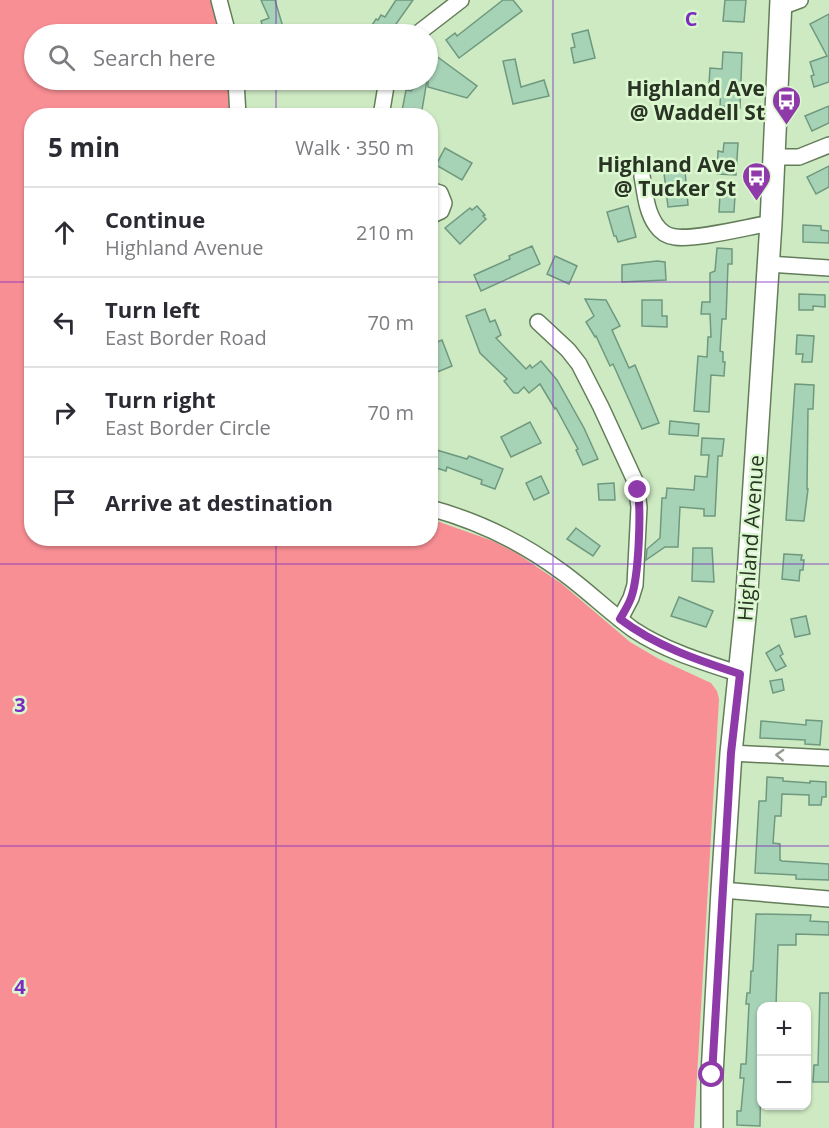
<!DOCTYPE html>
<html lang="en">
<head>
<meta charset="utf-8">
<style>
	:root { --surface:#fff; --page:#f7f7f7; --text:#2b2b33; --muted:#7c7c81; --line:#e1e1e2 }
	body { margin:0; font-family:"Open Sans",sans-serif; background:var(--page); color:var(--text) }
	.controls { position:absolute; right:18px; bottom:18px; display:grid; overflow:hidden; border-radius:12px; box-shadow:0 2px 4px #0004 }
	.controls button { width:54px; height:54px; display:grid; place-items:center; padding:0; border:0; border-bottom:2px solid var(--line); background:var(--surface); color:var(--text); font:30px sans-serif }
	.stop { position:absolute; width:18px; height:18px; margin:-14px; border:4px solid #8e3ba9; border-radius:50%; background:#fff }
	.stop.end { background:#8e3ba9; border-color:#fff; box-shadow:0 2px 6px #0008 }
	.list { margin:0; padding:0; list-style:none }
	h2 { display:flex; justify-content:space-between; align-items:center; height:78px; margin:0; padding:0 24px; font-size:26px }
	h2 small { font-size:20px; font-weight:400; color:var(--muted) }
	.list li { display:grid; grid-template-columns:39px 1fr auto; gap:18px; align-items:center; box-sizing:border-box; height:90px; padding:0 24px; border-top:2px solid var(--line) }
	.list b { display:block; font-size:22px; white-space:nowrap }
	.list p { margin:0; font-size:20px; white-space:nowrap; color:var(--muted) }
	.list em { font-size:20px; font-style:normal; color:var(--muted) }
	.icon { flex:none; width:33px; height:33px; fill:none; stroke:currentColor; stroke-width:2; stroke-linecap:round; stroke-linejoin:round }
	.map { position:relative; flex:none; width:829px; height:1128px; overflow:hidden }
	.search { position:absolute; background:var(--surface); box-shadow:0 2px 4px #0004; left:24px; top:24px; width:414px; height:66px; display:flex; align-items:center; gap:15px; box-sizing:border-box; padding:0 21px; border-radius:33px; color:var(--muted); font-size:22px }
	.panel { position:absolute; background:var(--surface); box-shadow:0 2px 4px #0004; left:24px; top:108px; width:414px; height:438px; border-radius:24px }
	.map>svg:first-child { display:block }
</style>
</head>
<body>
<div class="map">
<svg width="829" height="1128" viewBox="0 0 829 1128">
	<rect width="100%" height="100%" fill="#ceeac3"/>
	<polygon fill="#f88f95" points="0,0 212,0 221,34 34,34 34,80 229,80 232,116 32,116 32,538 430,538 431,519 493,541 518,554 562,584 630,642 659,659 711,683 717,691 719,699 694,1128 0,1128"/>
	<g fill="#a6d2b6" stroke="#6f997f" stroke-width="1.5">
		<polygon points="261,0 275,0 285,34 265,34 261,21 269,18"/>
		<polygon points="396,0 413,0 389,34 373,34 368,31 376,19 378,20 381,15 385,17"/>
		<polygon points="503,0 513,0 522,11 459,58 446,40 455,33 457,36"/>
		<polygon points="725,0 746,0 744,22 723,21"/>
		<polygon points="829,14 829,82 814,87 811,76 814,75 810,62 827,56 810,24"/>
		<polygon points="588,30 595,58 574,63 571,48 575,47 572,34"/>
		<polygon points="428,50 477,86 467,98 428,87"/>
		<polygon points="723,52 742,53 740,108 720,106 721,85 709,84 710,68 722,69"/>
		<polygon points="515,59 521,87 544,80 549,96 513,104 503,61"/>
		<polygon points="420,80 427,80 421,116 401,116 406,90 411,91"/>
		<polygon points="829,106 829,123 812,131 805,116"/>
		<polygon points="724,143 738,143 736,175 717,174 718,151 723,152"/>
		<polygon points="445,148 472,163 462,180 436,165"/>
		<polygon points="829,166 829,187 816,194 807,177"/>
		<polygon points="685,171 688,205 668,207 664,173"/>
		<polygon points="720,194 735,195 734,212 719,212"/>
		<polygon points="477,206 485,215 483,216 486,219 460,244 445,228 470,208 472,210"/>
		<polygon points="628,206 636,237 618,242 616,236 614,236 607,212"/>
		<polygon points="803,225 821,226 821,230 829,231 829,243 803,242"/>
		<polygon points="532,246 540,264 481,291 474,275 510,259 509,256"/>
		<polygon points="717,248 732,249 732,264 728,264 726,319 722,319 720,351 723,352 723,362 725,362 724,376 711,375 709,412 694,411 698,356 707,357 708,337 711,337 710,314 701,314 702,302 710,302 710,273 715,271"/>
		<polygon points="555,256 577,266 569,284 547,274"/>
		<polygon points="657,261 665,262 666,280 622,282 622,265"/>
		<polygon points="799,294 825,295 825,307 813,306 813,310 799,310"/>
		<polygon points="585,299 606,300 620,326 612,330 629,368 635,365 659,423 642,429 613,364 610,366 596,336 595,337 586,322 594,316"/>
		<polygon points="642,300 662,300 662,316 667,316 667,327 642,326"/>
		<polygon points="485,309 490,322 495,320 501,335 496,338 526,369 530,365 532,368 541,361 557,380 584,428 598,459 583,465 576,450 578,449 556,408 555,409 540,384 529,393 524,387 518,393 514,393 504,381 507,379 480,353 466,316"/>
		<polygon points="797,335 814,336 812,362 802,362 803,354 796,354"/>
		<polygon points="442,340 452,366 430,375 430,345"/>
		<polygon points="795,384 814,385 813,409 808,409 807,489 808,489 804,521 786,520"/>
		<polygon points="670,421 699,424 698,436 669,434"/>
		<polygon points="530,422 541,443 511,457 501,437"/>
		<polygon points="702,438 724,439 722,456 718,456 715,516 704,516 704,509 680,507 678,547 665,547 646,560 647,549 660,538 662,498 666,498 667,488 694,490 695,476 707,477 709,455 701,455"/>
		<polygon points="430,448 467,459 469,456 503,469 495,489 481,484 482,480 447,467 446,471 430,466"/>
		<polygon points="541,476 549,493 534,500 526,483"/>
		<polygon points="614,483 615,500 599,500 598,484"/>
		<polygon points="576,528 600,546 593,556 567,539"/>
		<polygon points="693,548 712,548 714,582 692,581"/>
		<polygon points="784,554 802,555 801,560 804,560 803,570 800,570 799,581 782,579"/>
		<polygon points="679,597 713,611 706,627 671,616"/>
		<polygon points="806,616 810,634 795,637 791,619"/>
		<polygon points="779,645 783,654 780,656 786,666 776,671 766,653"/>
		<polygon points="782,679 784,690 773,693 770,681"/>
		<polygon points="806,720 822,721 820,745 805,744 805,740 760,738 761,721 806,725"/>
		<polygon points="767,777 783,778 783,781 810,783 810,781 826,782 826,797 822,797 821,805 809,805 809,795 782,794 781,816 775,816 773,843 780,844 780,860 782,861 829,864 829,880 796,879 796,875 755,873 759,801 766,801"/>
		<polygon points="756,914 811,915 810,921 829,922 829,935 796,934 796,945 778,945 776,1006 762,1006 760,1126 737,1125 737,1111 741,1111 744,1078 740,1078 741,1064 746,1064 749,1004 746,1004 747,993 750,993 751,971 753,971"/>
		<polygon points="820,993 829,993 829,1082 813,1082 814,1065 818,1065"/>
	</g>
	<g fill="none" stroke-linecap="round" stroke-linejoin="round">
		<defs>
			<g id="street">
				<polyline points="219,0 228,34"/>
				<polyline points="781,7 800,0"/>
				<polyline points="417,34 461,0"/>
				<polyline points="236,80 238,116"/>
				<polyline points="381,116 387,80"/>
				<polyline points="774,157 799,157 829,145"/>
				<path d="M642 176C645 192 646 211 656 225 660 231 667 236 675 237 697 240 747 227 771 223"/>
				<polyline points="430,190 440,193 444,203 441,211 430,216"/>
				<polyline points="768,264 829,268"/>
				<polyline points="538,322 568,350 579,364 601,407 636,483 639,507 635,585 631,598 620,619"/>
				<path d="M430 508C478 521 523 543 562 572 587 590 609 612 634 630 666 651 703 662 740 674"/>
				<polyline points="731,753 829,758"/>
				<polyline points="722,890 829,899"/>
			</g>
			<polyline id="secondary" points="712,1128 712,1075 722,890 731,753 746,607 771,223 781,0"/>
		</defs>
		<use href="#street" stroke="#637d59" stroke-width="18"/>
		<use href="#secondary" stroke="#637d59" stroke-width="24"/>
		<use href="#street" stroke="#fff" stroke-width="15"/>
		<use href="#secondary" stroke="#fff" stroke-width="21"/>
	</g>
	<defs><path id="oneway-chevron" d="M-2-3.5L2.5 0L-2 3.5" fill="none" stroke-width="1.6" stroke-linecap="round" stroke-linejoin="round" transform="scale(1.5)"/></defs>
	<use stroke="#949a92" href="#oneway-chevron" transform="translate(780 755) rotate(-177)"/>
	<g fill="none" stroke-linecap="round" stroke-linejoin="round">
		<path stroke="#8e3ba9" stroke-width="8" d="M638 490C641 514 639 576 631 598 628 606 624 612 620 619 656 646 697 660 740 674L731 753 712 1075"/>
	</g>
	<path fill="none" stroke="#7b2cbf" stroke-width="1.5" stroke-opacity="0.55" d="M276 0V34M553 0V1128M276 80V116M0 282H32M430 282H829M276 538V1128M0 564H829M0 846H829"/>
	<defs>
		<symbol id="bus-pin" viewBox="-11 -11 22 30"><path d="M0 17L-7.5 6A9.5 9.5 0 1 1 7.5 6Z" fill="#8e3ba9" stroke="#dbf7cf"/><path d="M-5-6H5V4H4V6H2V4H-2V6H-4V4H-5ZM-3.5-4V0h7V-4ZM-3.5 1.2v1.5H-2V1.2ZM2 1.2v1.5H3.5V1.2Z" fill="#fff"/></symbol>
	</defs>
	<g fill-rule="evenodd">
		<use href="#bus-pin" x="770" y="84" width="33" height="45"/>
		<use href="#bus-pin" x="740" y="160" width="33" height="45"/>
	</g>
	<g text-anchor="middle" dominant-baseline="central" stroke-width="5" stroke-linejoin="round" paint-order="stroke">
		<g font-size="21" font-weight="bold" fill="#293424" stroke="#dbf7cf" text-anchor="end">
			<text x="765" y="88">Highland Ave<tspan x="765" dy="24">@ Waddell St</tspan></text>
			<text x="736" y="164">Highland Ave<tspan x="736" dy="24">@ Tucker St</tspan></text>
		</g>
		<g font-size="21" fill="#293424" stroke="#dbf7cf">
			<text transform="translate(750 538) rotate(-86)">Highland Avenue</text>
		</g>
	</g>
	<g font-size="20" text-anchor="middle" font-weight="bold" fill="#7b2cbf" stroke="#dbf7cf" stroke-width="5" stroke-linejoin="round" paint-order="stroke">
		<text x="691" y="26">C</text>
		<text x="20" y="712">3</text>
		<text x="20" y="994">4</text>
	</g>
</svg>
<div class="controls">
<button>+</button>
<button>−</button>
</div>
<div class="stop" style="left:712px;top:1075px"></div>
<div class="stop end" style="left:638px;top:490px"></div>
<div class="search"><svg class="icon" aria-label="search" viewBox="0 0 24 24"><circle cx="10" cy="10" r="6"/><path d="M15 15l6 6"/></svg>Search here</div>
<section class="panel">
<h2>5 min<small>Walk · 350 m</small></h2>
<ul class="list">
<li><svg class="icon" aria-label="ahead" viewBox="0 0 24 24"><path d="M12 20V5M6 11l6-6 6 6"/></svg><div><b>Continue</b><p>Highland Avenue</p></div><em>210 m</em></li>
<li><svg class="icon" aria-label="left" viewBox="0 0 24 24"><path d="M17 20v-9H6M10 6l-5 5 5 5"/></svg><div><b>Turn left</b><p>East Border Road</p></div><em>70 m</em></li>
<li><svg class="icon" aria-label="right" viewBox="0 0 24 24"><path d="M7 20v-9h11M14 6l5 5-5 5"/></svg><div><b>Turn right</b><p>East Border Circle</p></div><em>70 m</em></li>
<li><svg class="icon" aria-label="arrive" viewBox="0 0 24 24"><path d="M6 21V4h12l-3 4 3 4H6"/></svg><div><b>Arrive at destination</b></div></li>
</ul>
</section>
</div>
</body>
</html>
